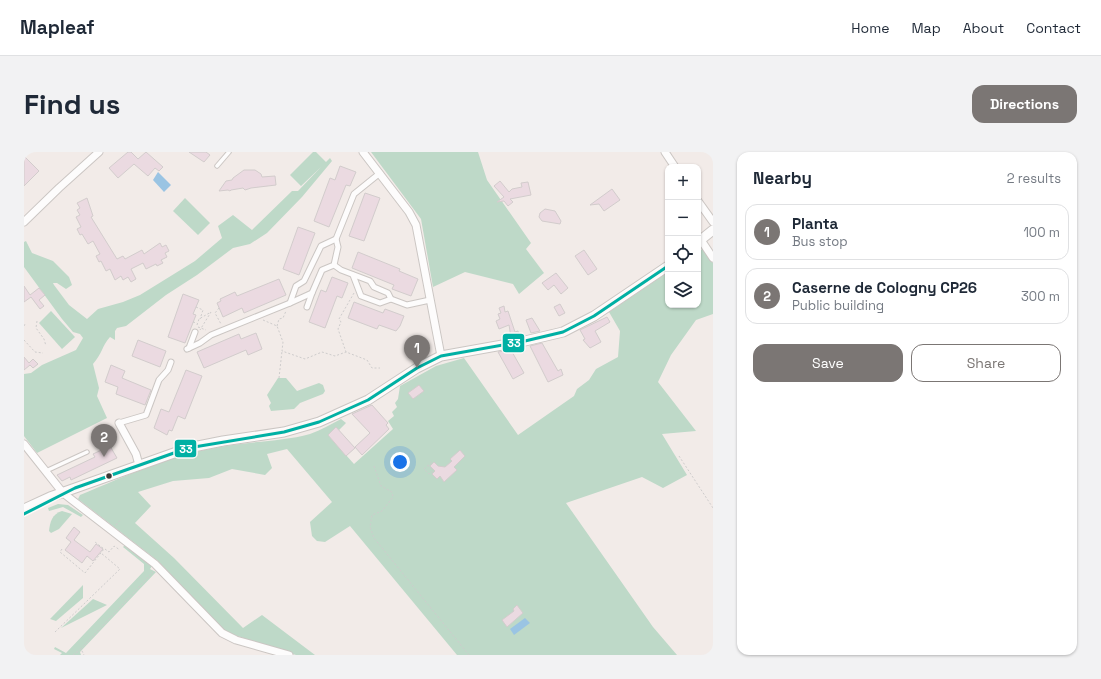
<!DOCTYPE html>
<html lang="en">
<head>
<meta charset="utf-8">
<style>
	:root { --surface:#fff; --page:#f2f2f3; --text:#1f2937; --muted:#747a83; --line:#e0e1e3; --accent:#7b7674 }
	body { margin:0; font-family:"Space Grotesk",sans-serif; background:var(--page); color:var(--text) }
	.controls { position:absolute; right:12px; top:12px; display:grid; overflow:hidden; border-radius:8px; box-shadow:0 1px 3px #0004 }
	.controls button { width:36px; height:36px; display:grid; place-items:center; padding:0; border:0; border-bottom:1px solid var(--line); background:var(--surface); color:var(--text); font:20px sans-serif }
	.you { position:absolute; left:376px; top:310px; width:14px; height:14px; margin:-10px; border:3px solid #fff; border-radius:50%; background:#1a73e8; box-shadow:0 0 0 6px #1a73e833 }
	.badge { display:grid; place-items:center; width:26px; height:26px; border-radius:50%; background:var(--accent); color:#fff; font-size:13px; font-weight:700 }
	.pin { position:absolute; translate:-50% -33px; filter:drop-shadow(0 1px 2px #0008) }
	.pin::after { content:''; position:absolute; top:21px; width:14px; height:12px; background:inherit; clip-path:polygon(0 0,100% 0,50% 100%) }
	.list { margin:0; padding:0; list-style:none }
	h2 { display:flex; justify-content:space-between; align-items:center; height:52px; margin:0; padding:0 16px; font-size:17px }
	h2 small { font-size:13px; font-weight:400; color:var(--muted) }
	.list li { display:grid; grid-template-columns:26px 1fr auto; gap:12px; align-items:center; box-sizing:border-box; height:56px; margin:0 8px 8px; padding:0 8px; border:1px solid var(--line); border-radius:12px }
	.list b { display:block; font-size:15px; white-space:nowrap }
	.list p { margin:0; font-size:13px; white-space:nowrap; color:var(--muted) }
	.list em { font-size:13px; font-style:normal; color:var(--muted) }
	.actions { display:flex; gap:8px; padding:12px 16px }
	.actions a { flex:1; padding:9px 0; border:1px solid var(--accent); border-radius:12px; text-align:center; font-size:14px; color:var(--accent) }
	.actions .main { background:var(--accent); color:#fff }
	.icon { flex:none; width:22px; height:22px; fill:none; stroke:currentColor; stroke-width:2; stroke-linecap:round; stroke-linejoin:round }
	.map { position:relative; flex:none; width:689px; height:503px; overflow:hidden; border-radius:12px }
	header { display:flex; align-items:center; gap:24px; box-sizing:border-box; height:56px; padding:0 20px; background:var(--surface); border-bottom:1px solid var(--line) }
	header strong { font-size:19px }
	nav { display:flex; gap:22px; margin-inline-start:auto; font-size:14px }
	.intro { display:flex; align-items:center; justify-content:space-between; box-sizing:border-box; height:96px; padding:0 24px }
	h1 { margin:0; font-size:28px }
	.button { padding:10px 18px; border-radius:12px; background:var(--accent); color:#fff; font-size:14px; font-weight:700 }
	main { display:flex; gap:24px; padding:0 24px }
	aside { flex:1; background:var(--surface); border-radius:12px; box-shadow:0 1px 3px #0004 }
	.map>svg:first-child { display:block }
</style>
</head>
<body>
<header>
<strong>Mapleaf</strong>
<nav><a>Home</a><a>Map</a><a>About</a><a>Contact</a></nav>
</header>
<div class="intro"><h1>Find us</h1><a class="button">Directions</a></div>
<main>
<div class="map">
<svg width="689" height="503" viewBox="0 0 689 503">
	<rect width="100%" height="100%" fill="#f2ebe8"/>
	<g fill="#bed9c8">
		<path d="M289 0H292L302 10 306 6 308 9 278 45 243 81 226 92 209 96 173 123 142 143 102 174 93 176 91 179V188L86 185C78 194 78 202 69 212L75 236 73 244 83 266 13 301 0 284V222L7 221 18 213 52 198 59 186 56 182 49 180 38 167 0 115V90L2 89 8 101 29 109 45 125 48 133 42 137 33 131H29L30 133 45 153 63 167 74 157 99 150 116 143 171 109 198 86 194 74 209 63 228 78 268 39H274L297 15 277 34 266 23Z"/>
		<polygon points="347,0 454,0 463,28 507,91 502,97 520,121 495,142 489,132 441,120 409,135 397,67"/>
		<polygon points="161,46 186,71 174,83 149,59"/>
		<path d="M679 97 689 111V162L672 168 647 203 634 230 672 279 638 282 663 323 639 336 618 325 542 351 629 475 653 503H433L326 374 301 390 293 389 288 384 286 370 308 350 263 297 243 302 248 316 241 323 208 317 185 326 149 329 114 340 127 354 111 371 150 406 219 476 238 463 291 503H272L201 480 134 409 54 347 56 343C102 324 147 303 196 295 226 289 257 290 286 282 297 278 307 272 317 267L322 271 315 278 312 276 304 283 330 312 369 277 364 269 370 264 368 260 373 255 371 251 374 247 376 234 412 214 440 206 494 283 550 244 553 237 565 228 572 217 594 205 596 179 585 160 644 120V153H674V99Z"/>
		<polygon points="27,159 51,185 38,197 15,171"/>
		<polygon points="254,226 262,226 273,239 295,231 299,233 301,239 299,242 276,251 270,257 247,259 245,254 247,251 243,243"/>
		<polygon points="34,352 44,353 59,363 57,365 39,355 25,359 24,356"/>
		<path d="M38 359 48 362 35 377 27 381 25 379C26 370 28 362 38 359Z"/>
		<polygon points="101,393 128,414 126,417 132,420 56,500 57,503 36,503 38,501 30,497 31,495 42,501 120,419 120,412 99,395"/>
		<polygon points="59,433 59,446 32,469 26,467"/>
		<polygon points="69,447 83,453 37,476"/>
	</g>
	<g fill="#9ac4e3">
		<polygon points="134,20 147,33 140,40 129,28"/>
		<polygon points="501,466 506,471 490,483 486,477"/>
	</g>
	<g fill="#ebdae1" stroke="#d2cccc">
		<polygon points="104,0 107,0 114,7 122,0 139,15 135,19 131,16 124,24 110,12 94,26 85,16"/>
		<polygon points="165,0 182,0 186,3 180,10"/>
		<polygon points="0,4 15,19 0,34"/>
		<polygon points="316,14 332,20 326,34 322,33 305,75 290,69 306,26 311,28"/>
		<polygon points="220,18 231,18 237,22 238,25 251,24 252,33 227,36 221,38 219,36 207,38 206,39 204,38 195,39 202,29 208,28 209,26"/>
		<polygon points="476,29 485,40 488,37 498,35 497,31 504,30 507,43 486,47 489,50 484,54 480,49 473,50 480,45 470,34"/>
		<polygon points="588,37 596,48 580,59 575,52 566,53"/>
		<polygon points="341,41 356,46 340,89 325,84"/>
		<polygon points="63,46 69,64 67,65 93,107 99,104 101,107 118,98 120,102 136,91 138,95 142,93 145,99 141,101 143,105 137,108 139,111 133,114 132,112 122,117 119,111 107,117 112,127 107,130 104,125 99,128 97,124 91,128 86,117 82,119 77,109 75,110 72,104 76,102 69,89 64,92 58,82 56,83 53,77 57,75 52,65 56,63 53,58 56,56 53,51"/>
		<polygon points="521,57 531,59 537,69 536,72 518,69 515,65 516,61"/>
		<polygon points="274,75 291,81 275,123 259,117"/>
		<polygon points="560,98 573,117 564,123 551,104"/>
		<polygon points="334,100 376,117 375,119 394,127 387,144 368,137 370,133 328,116"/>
		<polygon points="532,121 544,136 537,142 530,133 524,138 518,131"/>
		<polygon points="308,125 324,131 318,146 313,144 301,176 285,170 297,138 302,140"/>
		<polygon points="255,127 262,143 220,161 218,156 199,165 193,151 197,149 196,147 211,140 213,144"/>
		<polygon points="0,134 6,143 15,136 21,143 15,148 20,154 16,157 7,145 0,150"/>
		<polygon points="159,142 175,148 169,162 172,163 161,191 144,185"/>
		<polygon points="330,150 359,161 361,157 380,164 376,174 372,179 355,173 353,177 324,166"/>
		<polygon points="536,152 541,161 535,164 530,155"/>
		<polygon points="480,154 481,160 484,159 491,180 494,179 495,184 487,185 485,173 475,177 472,169 476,167 474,162 477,161 475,156"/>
		<polygon points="583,165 586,170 571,179 577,190 566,196 559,188 561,187 556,178"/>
		<polygon points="508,166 516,179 507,181 502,168"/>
		<polygon points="232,181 238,197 224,203 222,198 180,216 173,200 215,182 217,187"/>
		<polygon points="114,188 142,199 136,215 108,204"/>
		<polygon points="518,191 534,219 537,217 539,223 524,230 506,194"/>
		<polygon points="487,198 500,221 489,227 474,200"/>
		<polygon points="0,205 5,211 9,207 14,212 9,216 6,213 0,218"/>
		<polygon points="87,213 101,219 98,226 127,238 121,253 92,242 94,235 81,230"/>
		<polygon points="162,218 178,224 161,267 154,264 148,279 145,278 143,283 130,276 137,257 145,260"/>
		<polygon points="395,233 400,239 389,247 384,241"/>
		<polygon points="348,253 364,271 362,273 365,277 338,303 331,295 346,281 328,262"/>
		<polygon points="312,275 331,296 322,304 304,283"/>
		<polygon points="86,294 93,306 47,328 46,325 38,329 33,323 71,305 69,302"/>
		<polygon points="436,298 441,304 430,315 433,318 420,330 416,324 413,327 408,322 411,319 406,314 410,310 414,314 421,315 428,309 426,307"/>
		<polygon points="50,375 56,380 50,388 66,400 72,392 79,397 69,409 63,404 58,411 41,398 47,390 42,386"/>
		<polygon points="493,453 499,461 483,475 478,468 490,459 489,457"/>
	</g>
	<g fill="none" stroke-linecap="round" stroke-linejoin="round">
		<defs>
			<g id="service">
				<polyline points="193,14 205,0"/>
				<polyline points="22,319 63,300"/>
			</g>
			<g id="pedestrian">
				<polyline points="310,113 317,118 346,129 350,135 364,141 367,147 383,153 406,148"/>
				<polyline points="329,123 337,144 356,151 367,147"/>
				<polyline points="266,151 288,141 298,118 310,113 314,95 312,87"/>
				<polyline points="283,155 288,141"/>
				<polyline points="165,196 171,180"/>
				<polyline points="163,197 176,191 187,183 266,151 272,134 280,129 297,94 312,87 330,42 356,21"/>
				<polyline points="95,271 122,263 135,228 144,218 147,210"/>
			</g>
			<g id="minor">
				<polyline points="339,0 385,60 392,73 417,204"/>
				<polyline points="641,0 651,15"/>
				<polyline points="674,49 689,70"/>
				<polyline points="0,70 35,36 75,0"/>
				<polyline points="677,88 689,106"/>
				<polyline points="95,271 112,302 115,313"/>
				<polyline points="0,292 39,341 131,412 198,481 212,488 265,503"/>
			</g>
			<g id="secondary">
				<polyline points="674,90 689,78"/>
				<polyline points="0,357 26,345 164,296 199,289 260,280 295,270 344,248 393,216 417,204 501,189 539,180 570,164 644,114"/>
			</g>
		</defs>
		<use href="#service" stroke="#cbc6c3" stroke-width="5.5"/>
		<use href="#pedestrian" stroke="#cbc6c3" stroke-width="7"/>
		<use href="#minor" stroke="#cbc6c3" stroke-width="9"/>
		<use href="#secondary" stroke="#cbc6c3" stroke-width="11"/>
		<g stroke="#cecccc" stroke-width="1" stroke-dasharray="2 2" stroke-linecap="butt">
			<polyline points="330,141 315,167 317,170 314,177 322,200 343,208 348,216 356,216"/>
			<polyline points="172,155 179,158 176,167"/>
			<polyline points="195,156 191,161 197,172"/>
			<polyline points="239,168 253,174 259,190 258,199 281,207 298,200 311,204 322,200"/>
			<polyline points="13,169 12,176 20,187 22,194"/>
			<polyline points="169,170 173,171"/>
			<polyline points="173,173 175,167 187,160 176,178"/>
			<polyline points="0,174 1,172"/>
			<polyline points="253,174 255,167 259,166 262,159"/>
			<polyline points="174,175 182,178"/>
			<polyline points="0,188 11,200 19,201"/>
			<polyline points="255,226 258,199"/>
			<polyline points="655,304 689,356"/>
			<polyline points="404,313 409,319 405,322 400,317 409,309"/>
			<polyline points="350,314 357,334 368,340 369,345 358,359 348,363 346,375 350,386 445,503"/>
			<polyline points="92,373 97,367"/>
			<polyline points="38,397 36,400 61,421 80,397 71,390"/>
			<polyline points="81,397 85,400 90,394 96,398"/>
			<polyline points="31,480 96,417 77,401"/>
			<polyline points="57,497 129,420"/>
			<polyline points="49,503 57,497 60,503"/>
		</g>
		<use href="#service" stroke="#fdfcfc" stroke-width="3.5"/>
		<use href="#pedestrian" stroke="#fdfcfc" stroke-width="5"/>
		<use href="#minor" stroke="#fdfcfc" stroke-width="7"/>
		<use href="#secondary" stroke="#fdfcfc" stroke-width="9"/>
		<defs>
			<polyline id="bus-1" points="0,362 51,336 164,296 260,280 295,270 344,248 393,216 417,204 501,189 539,180 570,164 644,114"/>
		</defs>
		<use href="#bus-1" stroke="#fef9f7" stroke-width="6"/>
		<use href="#bus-1" stroke="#00b0a4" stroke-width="3"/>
	</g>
	<circle fill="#3b3735" stroke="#fef9f7" stroke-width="1.5" cx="85" cy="324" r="3.5"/>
	<g stroke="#fef9f7" stroke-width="1.5">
		<rect x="478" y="181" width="23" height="20" rx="4" fill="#00b0a4"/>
		<rect x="150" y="287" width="23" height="19" rx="4" fill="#00b0a4"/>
	</g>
	<g font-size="11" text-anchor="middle" font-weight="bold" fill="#fff">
		<text x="490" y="195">33</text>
		<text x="162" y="301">33</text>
	</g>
</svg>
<div class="controls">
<button>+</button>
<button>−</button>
<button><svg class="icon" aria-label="locate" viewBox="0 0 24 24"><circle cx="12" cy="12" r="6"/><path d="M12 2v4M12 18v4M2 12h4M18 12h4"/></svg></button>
<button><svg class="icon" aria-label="layers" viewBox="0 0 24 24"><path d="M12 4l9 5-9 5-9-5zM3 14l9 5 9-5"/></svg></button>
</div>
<div class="you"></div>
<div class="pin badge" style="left:393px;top:216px">1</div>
<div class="pin badge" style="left:80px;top:305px">2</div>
</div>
<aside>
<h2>Nearby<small>2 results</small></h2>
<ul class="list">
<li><span class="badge">1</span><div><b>Planta</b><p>Bus stop</p></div><em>100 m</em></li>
<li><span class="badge">2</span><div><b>Caserne de Cologny CP26</b><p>Public building</p></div><em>300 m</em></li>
</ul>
<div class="actions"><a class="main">Save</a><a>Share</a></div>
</aside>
</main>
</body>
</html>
